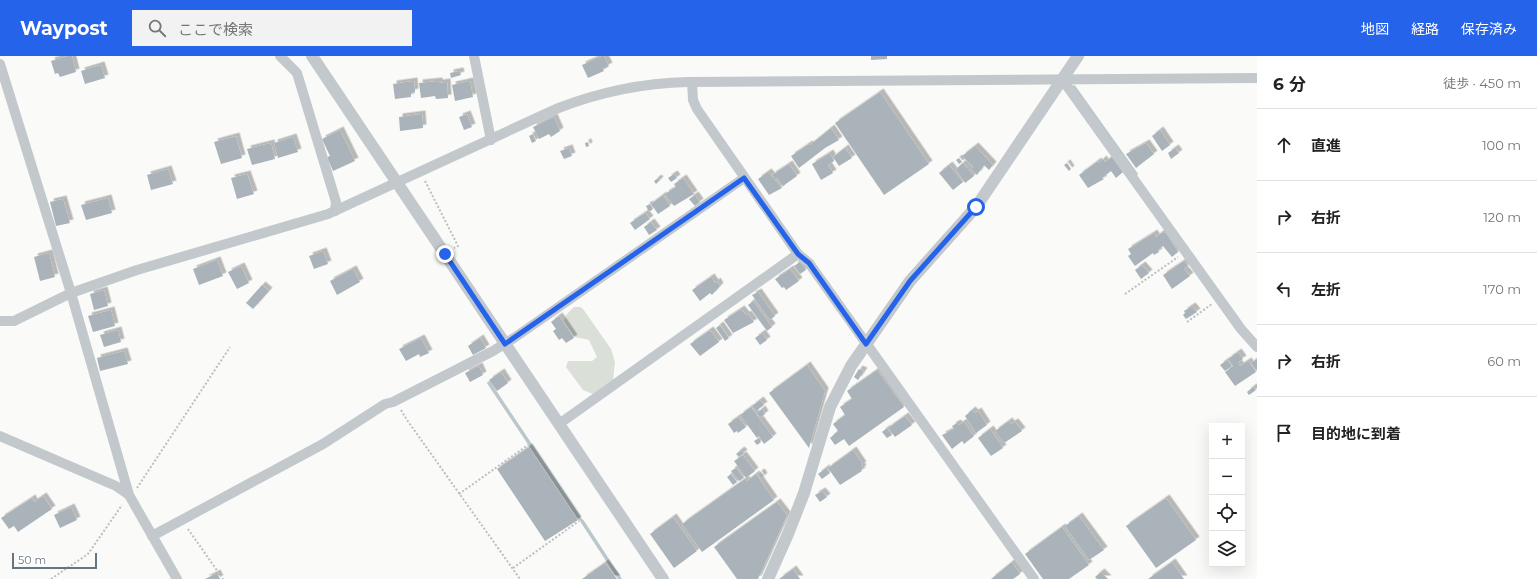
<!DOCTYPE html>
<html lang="ja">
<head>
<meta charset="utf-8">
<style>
	:root { --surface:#fff; --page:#f2f2f2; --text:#222; --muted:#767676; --line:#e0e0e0; --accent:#2563eb }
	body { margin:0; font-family:Montserrat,"Noto Sans JP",sans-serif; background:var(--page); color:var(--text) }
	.controls { position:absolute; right:12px; bottom:12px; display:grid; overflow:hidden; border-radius:0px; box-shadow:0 4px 16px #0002 }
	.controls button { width:36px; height:36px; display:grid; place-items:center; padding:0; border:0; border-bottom:1px solid var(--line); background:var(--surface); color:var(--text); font:20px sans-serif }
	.scale { position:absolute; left:12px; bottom:10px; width:85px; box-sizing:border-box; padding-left:4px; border:2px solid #657683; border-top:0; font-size:11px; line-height:14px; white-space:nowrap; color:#657683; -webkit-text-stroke:3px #fff; paint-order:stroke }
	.stop { position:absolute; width:12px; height:12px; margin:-9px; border:3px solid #2563eb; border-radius:50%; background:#fff }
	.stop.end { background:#2563eb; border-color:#fff; box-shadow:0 1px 4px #0008 }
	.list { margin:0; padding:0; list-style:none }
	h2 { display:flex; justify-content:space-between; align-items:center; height:52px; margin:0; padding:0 16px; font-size:17px }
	h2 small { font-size:13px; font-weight:400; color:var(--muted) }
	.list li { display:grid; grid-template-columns:26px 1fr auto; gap:12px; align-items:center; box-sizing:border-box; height:72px; padding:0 16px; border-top:1px solid var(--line) }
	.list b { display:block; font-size:15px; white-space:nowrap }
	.list em { font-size:13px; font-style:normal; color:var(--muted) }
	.icon { flex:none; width:22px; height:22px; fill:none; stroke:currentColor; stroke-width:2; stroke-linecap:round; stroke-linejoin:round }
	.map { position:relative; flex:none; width:1257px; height:523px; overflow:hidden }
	header { display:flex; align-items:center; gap:24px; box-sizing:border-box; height:56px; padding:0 20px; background:var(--accent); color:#fff }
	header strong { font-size:19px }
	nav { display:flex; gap:22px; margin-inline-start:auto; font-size:14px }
	.search { width:280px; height:36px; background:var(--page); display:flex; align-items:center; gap:10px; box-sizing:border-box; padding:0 14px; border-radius:0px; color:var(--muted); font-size:15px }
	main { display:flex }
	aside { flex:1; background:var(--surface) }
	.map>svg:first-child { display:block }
</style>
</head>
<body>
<header>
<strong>Waypost</strong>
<div class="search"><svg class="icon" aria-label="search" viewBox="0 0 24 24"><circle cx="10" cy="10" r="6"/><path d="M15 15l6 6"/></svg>ここで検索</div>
<nav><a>地図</a><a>経路</a><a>保存済み</a></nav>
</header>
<main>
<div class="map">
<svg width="1257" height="523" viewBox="0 0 1257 523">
	<defs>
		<filter id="shadow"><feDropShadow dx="3.5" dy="-3.5" stdDeviation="0" flood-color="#0004"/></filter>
	</defs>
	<rect width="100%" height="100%" fill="#fafaf8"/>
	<polygon fill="#dadfd7" points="574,251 580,251 583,253 611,293 615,306 613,324 593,338 583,334 566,311 568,305 592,305 597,301 589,284 575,281 564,265 566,259"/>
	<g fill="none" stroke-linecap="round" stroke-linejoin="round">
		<g stroke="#bbc7cb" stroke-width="3.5">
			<polyline points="1074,31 1136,118"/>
			<polyline points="489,327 580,463"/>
			<polyline points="582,465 620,523"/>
		</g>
	</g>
	<g fill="#aab3b9" filter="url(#shadow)">
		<polygon points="68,0 72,0 76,16 60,21 58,17 55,18 51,5"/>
		<polygon points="602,0 604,0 609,10 603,13 604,15 588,22 582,9"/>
		<polygon points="871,0 887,0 887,3 871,4"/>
		<polygon points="101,9 105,22 85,28 81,15"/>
		<polygon points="460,15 461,19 451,22 450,17"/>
		<polygon points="414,25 415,36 411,37 411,41 395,43 393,28"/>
		<polygon points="439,25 439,27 447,26 448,42 436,43 435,40 421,42 419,27"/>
		<polygon points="470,25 473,41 455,45 452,29"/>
		<polygon points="880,36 929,108 884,139 835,67"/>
		<polygon points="422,58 423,72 400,75 399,61"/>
		<polygon points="467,58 472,71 464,74 459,61"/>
		<polygon points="554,61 560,75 551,81 549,78 539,83 533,71"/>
		<polygon points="831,72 839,84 825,92 799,112 791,100 809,88 810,89"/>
		<polygon points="340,74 355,105 333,115 327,101 330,100 322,83"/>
		<polygon points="1160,74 1170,89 1162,95 1152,80"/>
		<polygon points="533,78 536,85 532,87 529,80"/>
		<polygon points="236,80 242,102 221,108 214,86"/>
		<polygon points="293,81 298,96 278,102 274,87"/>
		<polygon points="588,86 589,90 586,91 585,87"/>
		<polygon points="271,87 275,103 252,109 247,93"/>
		<polygon points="1146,87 1154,98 1136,112 1126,98"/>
		<polygon points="975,90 993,109 989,114 984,109 977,119 971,113 973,111 962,100"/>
		<polygon points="569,92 572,100 564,103 560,95"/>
		<polygon points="845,92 852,102 839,110 833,101"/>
		<polygon points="1175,92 1179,97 1171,103 1168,97"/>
		<polygon points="830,97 834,105 828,109 833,117 821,124 812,108"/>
		<polygon points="1112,101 1123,116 1116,122 1111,115 1102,122 1104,123 1088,132 1079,119 1098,105 1099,107 1103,103 1105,106"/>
		<polygon points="959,102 962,106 959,108 956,104"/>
		<polygon points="963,107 974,120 965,127 956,113"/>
		<polygon points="1067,107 1071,113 1069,115 1064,109"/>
		<polygon points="789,108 797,120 783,130 777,122 775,124 772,119"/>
		<polygon points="949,109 963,126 953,134 939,117"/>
		<polygon points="168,113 173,128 151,134 147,119"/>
		<polygon points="768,116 782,132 769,139 758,123"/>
		<polygon points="247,118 254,138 237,143 231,122"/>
		<polygon points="674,118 677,122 671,126 668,122"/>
		<polygon points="658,122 660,124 656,128 654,125"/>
		<polygon points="683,122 694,138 674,150 665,138 676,131 674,128"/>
		<polygon points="663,139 670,150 658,158 651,148"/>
		<polygon points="695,139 700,146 695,150 689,143"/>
		<polygon points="108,142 112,157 86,164 81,149"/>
		<polygon points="63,143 70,167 56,170 50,146"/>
		<polygon points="650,148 653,153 649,156 646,150"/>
		<polygon points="645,157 650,163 635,174 630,167"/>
		<polygon points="651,166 657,174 649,179 644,171"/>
		<polygon points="1163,176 1166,177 1178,196 1172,201 1163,190 1158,194 1159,196 1154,199 1153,197 1135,210 1128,200 1131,198 1128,193 1154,177 1156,181"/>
		<polygon points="323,195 328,208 314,213 309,200"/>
		<polygon points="49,197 55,221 40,225 34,201"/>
		<polygon points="217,204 223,220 199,229 193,213"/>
		<polygon points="1184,205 1188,210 1184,213 1190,220 1172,233 1163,219"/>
		<polygon points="800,206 806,214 800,218 794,210"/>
		<polygon points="1142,209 1149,217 1141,223 1135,214"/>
		<polygon points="241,210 249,227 237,233 228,216"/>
		<polygon points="353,213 360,226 337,239 330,225"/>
		<polygon points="790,213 799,225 786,234 784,231 782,232 775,223"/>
		<polygon points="711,221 715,227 717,225 720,230 712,239 710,237 700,245 692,234"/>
		<polygon points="262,229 269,235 253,253 246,247"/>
		<polygon points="104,234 108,250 94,254 90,238"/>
		<polygon points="758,236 775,260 770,264 752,239"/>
		<polygon points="753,245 772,271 767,275 748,249"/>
		<polygon points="1192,250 1197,256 1186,263 1183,259 1185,257 1184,255"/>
		<polygon points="741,253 746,259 748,258 754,266 733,277 724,264"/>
		<polygon points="111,254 115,270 93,276 88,260"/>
		<polygon points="559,260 574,282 566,287 562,282 559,284 553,275 556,273 551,266"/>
		<polygon points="720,269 729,282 725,285 716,272"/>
		<polygon points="118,274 121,286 104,291 100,279"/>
		<polygon points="710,274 719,286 700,300 690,288"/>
		<polygon points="762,277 767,284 760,289 755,282"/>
		<polygon points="421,282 429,297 420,301 419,298 406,305 399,293"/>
		<polygon points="480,282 486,292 473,299 468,290"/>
		<polygon points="124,295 128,308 100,315 97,302"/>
		<polygon points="1238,296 1243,303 1238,306 1240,310 1248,305 1256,316 1235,330 1225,316 1233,310 1228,303"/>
		<polygon points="1257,303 1257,313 1256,314 1251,307"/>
		<polygon points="1227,304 1232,310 1225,315 1220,309"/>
		<polygon points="807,309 825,335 809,392 769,337"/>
		<polygon points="479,310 483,319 470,326 465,317"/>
		<polygon points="859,313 864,315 858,324 854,321"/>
		<polygon points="877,314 904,351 849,390 844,383 835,389 830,382 838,375 833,368 845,359 840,351 852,343 847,335"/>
		<polygon points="501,316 508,327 497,335 489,324"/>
		<polygon points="1253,331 1256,334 1249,339 1247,336"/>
		<polygon points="760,344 764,349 756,355 752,350"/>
		<polygon points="751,351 773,381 764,388 759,380 757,382 740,359"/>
		<polygon points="762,353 765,358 760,362 757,357"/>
		<polygon points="972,354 975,357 978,355 987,369 976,377 965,360"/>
		<polygon points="905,360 912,369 895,381 888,372"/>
		<polygon points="738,361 746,371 738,377 737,375 734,377 728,368"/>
		<polygon points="1009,365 1011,368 1015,366 1022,375 1004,387 995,375"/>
		<polygon points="964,366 974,380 964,388 962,385 952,393 942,379 954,373 952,370 957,367 959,369"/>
		<polygon points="887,372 892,379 887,382 882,376"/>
		<polygon points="990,373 1003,392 991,400 978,382"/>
		<polygon points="759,382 761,386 757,389 754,385"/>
		<polygon points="529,391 578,464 545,485 497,413"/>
		<polygon points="741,394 744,397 739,401 736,398"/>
		<polygon points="853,394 863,409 861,410 863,412 861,414 862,415 840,429 828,412"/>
		<polygon points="743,399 755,415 746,422 734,405"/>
		<polygon points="736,412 744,422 739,425 731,415"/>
		<polygon points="826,412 830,417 822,423 818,418"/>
		<polygon points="761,416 764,420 761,423 758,418"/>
		<polygon points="731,418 737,426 733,429 727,421"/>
		<polygon points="756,418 774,444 702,496 682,468 745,423 747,425"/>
		<polygon points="822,435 827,441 820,446 815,439"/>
		<polygon points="43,440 52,453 18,476 14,470 9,473 1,462 32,442 34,446"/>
		<polygon points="1166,442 1196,484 1156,512 1126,470"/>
		<polygon points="777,446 787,459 758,523 737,523 714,491"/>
		<polygon points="71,451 77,464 60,472 54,459"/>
		<polygon points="1079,460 1104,494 1089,504 1065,470"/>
		<polygon points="673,461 697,495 674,512 650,478"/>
		<polygon points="1062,471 1089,509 1069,523 1043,523 1025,498"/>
		<polygon points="1012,506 1020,518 1013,523 991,523"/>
		<polygon points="1172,506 1184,523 1148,523"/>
		<polygon points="605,507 617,523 582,523"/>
		<polygon points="793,513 800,523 779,523"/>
		<polygon points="1101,516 1108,523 1097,523 1095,521"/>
		<polygon points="217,517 220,523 205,523"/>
	</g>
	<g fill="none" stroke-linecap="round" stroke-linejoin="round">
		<g stroke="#bbbfc2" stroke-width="2" stroke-dasharray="2 2" stroke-linecap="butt">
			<polyline points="425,125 458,190 454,192"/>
			<polyline points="1125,238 1178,201"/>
			<polyline points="1187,266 1212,248"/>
			<polyline points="401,354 407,364 520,523"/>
			<polyline points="137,432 230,291"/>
			<polyline points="459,438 528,389"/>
			<polyline points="188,473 223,523"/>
			<polyline points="513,512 579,465"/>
			<polyline points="51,523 88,498 122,449"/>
		</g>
		<g stroke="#c3c8cc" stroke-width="10">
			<polyline points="280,0 297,17 336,146 335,155"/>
			<polyline points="474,0 491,84"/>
			<polyline points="0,8 71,237 129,439 177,523"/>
			<polyline points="1062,23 1241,273 1257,291"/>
			<polyline points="692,26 693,44 697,53 798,198 809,207 1034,523"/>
			<path d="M0 265H14L71 237 137 214 328 158 556 53C599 36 642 27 688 26L1257 22"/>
			<polyline points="559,368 798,198"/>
			<polyline points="0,380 116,430 129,439"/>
			<polyline points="152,480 323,388 385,348 393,346 493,295 514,282 744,122"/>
		</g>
		<g stroke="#c3c8cc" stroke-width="12">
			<polyline points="312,0 663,523"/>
			<polyline points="768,523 788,478 804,437 830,351 851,310 910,225 976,151 1078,0"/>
		</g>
	</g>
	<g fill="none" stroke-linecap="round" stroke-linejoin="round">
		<polyline stroke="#2563eb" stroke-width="5" points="445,198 505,288 744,122 798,198 809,207 866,288 910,225 976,151"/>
	</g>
</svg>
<div class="controls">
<button>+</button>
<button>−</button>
<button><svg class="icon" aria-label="locate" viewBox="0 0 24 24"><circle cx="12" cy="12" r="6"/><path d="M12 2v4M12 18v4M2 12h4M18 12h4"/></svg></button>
<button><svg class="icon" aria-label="layers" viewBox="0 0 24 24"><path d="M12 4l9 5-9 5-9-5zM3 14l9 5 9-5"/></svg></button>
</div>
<div class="scale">50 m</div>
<div class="stop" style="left:976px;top:151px"></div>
<div class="stop end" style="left:445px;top:198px"></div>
</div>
<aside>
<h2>6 分<small>徒歩 · 450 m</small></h2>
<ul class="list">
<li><svg class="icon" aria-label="ahead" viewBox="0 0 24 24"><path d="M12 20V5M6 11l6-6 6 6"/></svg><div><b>直進</b></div><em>100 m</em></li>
<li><svg class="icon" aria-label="right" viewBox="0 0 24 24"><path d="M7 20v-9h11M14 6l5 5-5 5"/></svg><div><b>右折</b></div><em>120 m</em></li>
<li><svg class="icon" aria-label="left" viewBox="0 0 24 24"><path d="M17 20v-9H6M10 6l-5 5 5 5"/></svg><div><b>左折</b></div><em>170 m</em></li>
<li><svg class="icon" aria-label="right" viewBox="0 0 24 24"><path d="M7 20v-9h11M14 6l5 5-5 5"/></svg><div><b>右折</b></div><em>60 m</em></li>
<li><svg class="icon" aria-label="arrive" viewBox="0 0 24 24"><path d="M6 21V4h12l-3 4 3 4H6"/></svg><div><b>目的地に到着</b></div></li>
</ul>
</aside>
</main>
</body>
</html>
